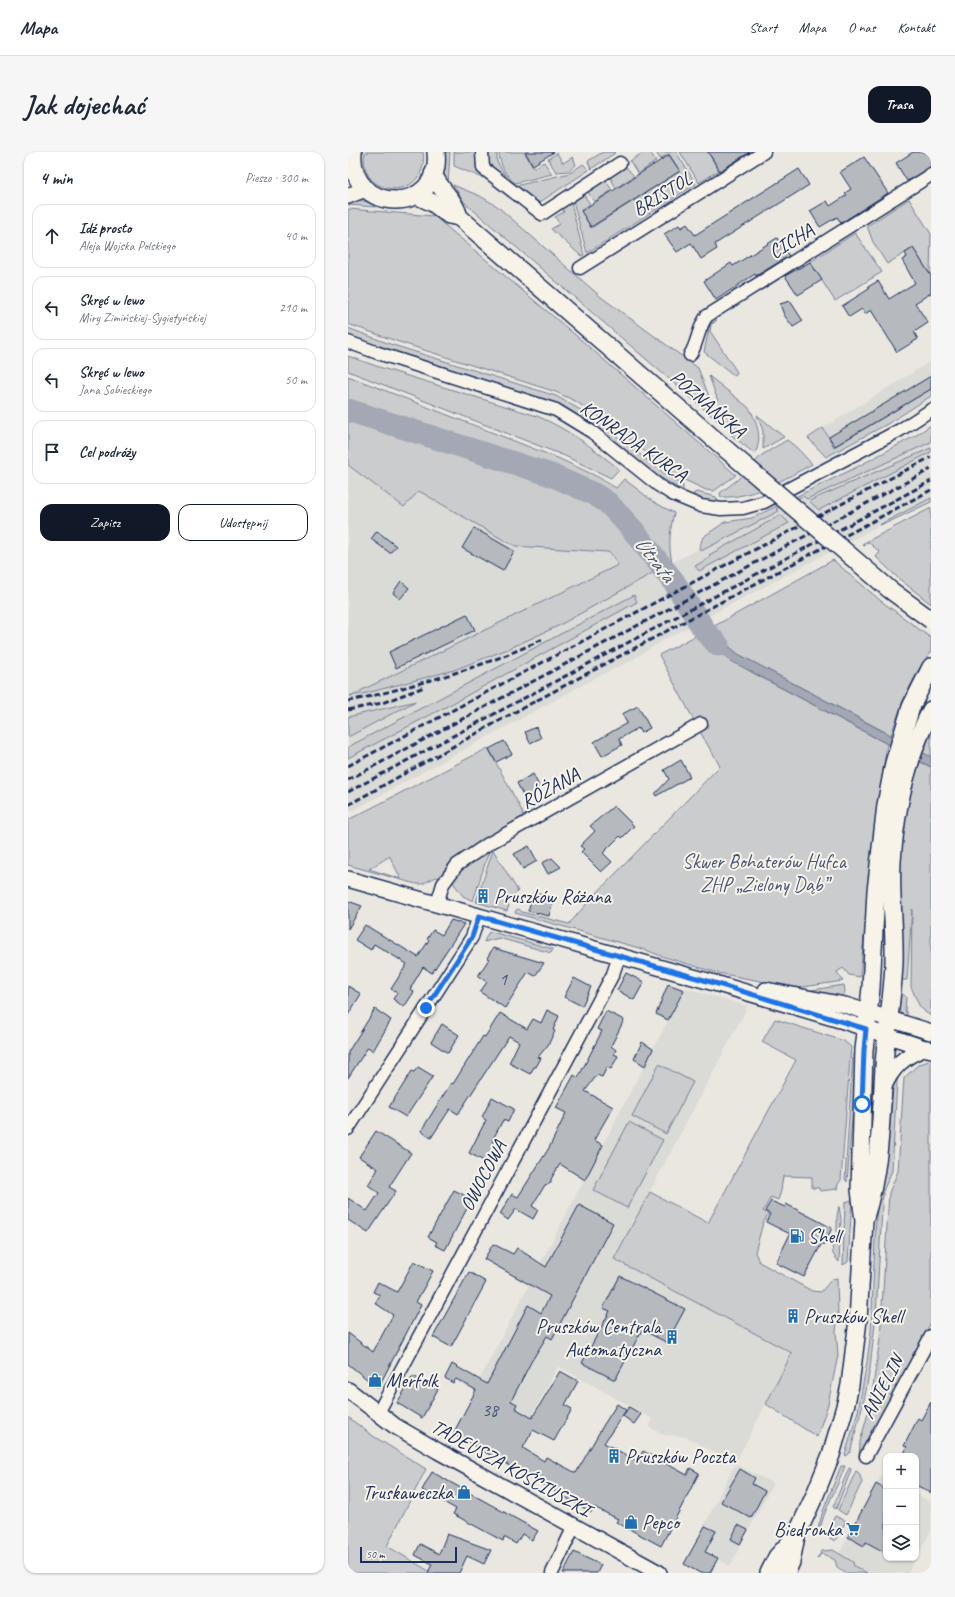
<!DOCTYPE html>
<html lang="pl">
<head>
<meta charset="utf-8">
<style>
	:root { --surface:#fff; --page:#f6f6f7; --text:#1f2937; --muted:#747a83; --line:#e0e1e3; --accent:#111827 }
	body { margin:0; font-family:Caveat,sans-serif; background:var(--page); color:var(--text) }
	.controls { position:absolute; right:12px; bottom:12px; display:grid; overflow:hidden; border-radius:8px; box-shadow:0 1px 3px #0004 }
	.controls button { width:36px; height:36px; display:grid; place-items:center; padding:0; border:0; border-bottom:1px solid var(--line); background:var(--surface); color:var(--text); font:20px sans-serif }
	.scale { position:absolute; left:12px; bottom:10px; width:97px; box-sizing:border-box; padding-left:4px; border:2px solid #1b2f5e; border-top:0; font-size:11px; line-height:14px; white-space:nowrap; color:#1b2f5e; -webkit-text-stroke:3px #f7f3e8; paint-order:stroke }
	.stop { position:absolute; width:12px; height:12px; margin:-9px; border:3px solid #1a73e8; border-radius:50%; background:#fff }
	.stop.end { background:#1a73e8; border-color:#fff; box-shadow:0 1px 4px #0008 }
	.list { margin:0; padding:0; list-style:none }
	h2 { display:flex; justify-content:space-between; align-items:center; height:52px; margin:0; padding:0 16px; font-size:17px }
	h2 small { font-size:13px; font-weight:400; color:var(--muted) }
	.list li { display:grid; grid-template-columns:26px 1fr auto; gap:12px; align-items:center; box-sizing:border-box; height:64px; margin:0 8px 8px; padding:0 8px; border:1px solid var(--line); border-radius:12px }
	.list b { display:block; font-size:15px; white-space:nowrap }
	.list p { margin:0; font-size:13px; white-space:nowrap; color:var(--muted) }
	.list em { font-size:13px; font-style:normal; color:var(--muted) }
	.actions { display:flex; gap:8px; padding:12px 16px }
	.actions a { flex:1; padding:9px 0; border:1px solid var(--accent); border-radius:12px; text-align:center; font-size:14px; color:var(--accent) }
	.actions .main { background:var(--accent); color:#fff }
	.icon { flex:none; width:22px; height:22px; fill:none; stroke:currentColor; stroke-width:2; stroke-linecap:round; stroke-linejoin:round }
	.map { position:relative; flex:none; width:583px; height:1421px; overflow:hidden; border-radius:12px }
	header { display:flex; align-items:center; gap:24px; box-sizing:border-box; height:56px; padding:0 20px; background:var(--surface); border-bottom:1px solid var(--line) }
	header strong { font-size:19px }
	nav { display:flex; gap:22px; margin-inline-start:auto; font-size:14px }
	.intro { display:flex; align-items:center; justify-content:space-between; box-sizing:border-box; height:96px; padding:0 24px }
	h1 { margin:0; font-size:28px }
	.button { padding:10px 18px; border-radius:12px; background:var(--accent); color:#fff; font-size:14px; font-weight:700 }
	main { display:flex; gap:24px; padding:0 24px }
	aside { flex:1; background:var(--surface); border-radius:12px; box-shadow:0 1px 3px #0004 }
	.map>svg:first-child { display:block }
</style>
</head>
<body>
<header>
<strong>Mapa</strong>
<nav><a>Start</a><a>Mapa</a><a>O nas</a><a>Kontakt</a></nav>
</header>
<div class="intro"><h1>Jak dojechać</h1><a class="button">Trasa</a></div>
<main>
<aside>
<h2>4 min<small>Pieszo · 300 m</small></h2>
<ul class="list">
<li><svg class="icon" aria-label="ahead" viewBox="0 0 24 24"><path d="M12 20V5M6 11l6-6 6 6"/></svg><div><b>Idź prosto</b><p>Aleja Wojska Polskiego</p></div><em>40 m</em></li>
<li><svg class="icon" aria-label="left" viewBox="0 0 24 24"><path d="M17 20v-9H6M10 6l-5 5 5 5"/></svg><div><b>Skręć w lewo</b><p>Miry Zimińskiej-Sygietyńskiej</p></div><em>210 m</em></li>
<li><svg class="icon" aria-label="left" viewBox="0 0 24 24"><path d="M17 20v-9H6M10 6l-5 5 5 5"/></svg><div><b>Skręć w lewo</b><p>Jana Sobieskiego</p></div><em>50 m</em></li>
<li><svg class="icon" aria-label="arrive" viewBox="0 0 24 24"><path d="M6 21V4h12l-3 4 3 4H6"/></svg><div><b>Cel podróży</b></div></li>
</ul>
<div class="actions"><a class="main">Zapisz</a><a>Udostępnij</a></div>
</aside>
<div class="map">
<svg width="583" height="1421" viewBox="0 0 583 1421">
	<rect width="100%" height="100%" fill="#eae7e0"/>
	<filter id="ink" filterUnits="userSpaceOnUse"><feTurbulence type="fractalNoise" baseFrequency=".025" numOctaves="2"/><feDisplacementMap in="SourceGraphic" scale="8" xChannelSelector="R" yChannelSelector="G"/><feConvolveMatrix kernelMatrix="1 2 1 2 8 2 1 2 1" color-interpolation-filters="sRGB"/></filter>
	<g filter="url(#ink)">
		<g fill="#dadad6">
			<polygon points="583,209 583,237 486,296 475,276"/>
			<polygon points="583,283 583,346 316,488 279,511 251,524 0,661 0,585 66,549 0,565 0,313 56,355 71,339 159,390 168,394 260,400 264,403 281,433 416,363"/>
			<polygon points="337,836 400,854 266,1107 444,1201 387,1312 425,1331 382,1414 346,1394 387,1312 339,1285 316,1283 301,1275 305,1267 210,1214 159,1312 105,1282 127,1240 126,1238"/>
			<polygon points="533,1323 538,1326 538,1406 568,1406 568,1342 583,1350 583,1379 560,1421 512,1421 488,1408"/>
		</g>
		<g fill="#cbcccd" stroke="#737e96" fill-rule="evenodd">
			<path d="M17 0H75C82 50 8 48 17 0Z"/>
			<polygon points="97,0 102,0 100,33 95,23"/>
			<polygon points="106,0 129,0 137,24 135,26 106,14"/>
			<polygon points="139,0 149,0 149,10 162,31 139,13"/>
			<path d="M151 0H176L186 16 196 10 204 22 167 31C158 25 151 11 151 0Z"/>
			<polygon points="255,0 266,0 267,1 243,17 240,9"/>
			<polygon points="296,0 302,0 308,9 290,22 282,9"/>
			<polygon points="308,0 328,0 348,32 239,101 225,49 234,43 236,43 242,52 233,58 243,76 332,19 321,2 312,7"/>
			<polygon points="332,0 360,0 371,19 368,20 351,31"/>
			<polygon points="209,1 215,11 225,5 228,13 221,19 208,20 200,7"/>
			<polygon points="235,12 241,18 189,52 167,34 222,21"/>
			<polygon points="278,15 286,24 268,36 262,25"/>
			<polygon points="257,28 264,38 246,50 240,40"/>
			<polygon points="105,33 132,44 149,54 253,145 350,216 371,270 117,51"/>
			<polygon points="561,47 583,82 582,123 565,96 539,112 525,90 519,74"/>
			<polygon points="9,48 21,50 27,55 1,53 1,49"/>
			<polygon points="223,51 236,103 233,104 203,77 212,72 207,65 216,60 214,56"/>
			<polygon points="0,57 86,64 232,187 388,323 366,339 358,338 328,324 258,269 227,249 208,240 51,190 0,172"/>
			<polygon points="507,81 534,120 487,149 462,110"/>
			<polygon points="369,168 363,173 362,179 389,220 387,224 356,200 362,172"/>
			<polygon points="0,176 42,192 208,244 243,264 317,322 335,333 335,339 307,322 251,276 206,250 25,192 0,183"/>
			<path d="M0 204 34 216 189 264C220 277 245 296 271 317L263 326 217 304 0 219Z"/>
			<path d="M0 224 212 307 250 325 268 336 276 327 306 350 326 361C322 377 320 394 324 410L318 412C302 392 287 369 267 351 245 331 216 321 188 312L0 253Z"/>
			<path d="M361 224 400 255 403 259C410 274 414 286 407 302L382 282 383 275 378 271Z"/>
			<polygon points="583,237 583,244 543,270 478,305 460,286 475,276 486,295"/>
			<path d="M0 263 14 269 199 326C214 332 232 338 246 347 273 365 291 393 310 418L210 474 160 497 106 518 19 541 2 544 270 413 264 403 260 400 168 394 159 390 71 339 56 355 0 313Z"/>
			<polygon points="409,263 436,285 415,297 415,279"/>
			<polygon points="583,273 583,290 459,347 455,344 428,357 431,359 353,399 351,396 355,385 377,370 404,366 505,317 567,284"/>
			<path d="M439 288 448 295 464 312C439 326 403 347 373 345L372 341 389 328 414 303Z"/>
			<polygon points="583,296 583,300 471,358 461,349"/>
			<polygon points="349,340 368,345 370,350 360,349 345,344 346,341"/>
			<polygon points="583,346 583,350 541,370 531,373"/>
			<polygon points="583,356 583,452 550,426 528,405 532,400 520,390 516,394 514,392"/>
			<polygon points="433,363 441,371 351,419 347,414 363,405 361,403"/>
			<polygon points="485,408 533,449 583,486 583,499 571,517 555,548 543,583 390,502 374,490 361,477"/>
			<polygon points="286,443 289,450 107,550 0,606 0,595"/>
			<polygon points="353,481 368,498 405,521 539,592 529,657 512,825 501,823 495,816 489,820 495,829 449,836 370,821 313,804 298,798 167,761 168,758 171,757 174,760 221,772 242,748 372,614 355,585 311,503"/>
			<polygon points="68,549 0,585 0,565"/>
			<polygon points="583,577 583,605 575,601 579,592 577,591"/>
			<path d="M140 596 174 659 175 668 107 710 97 717 91 726 88 725 74 732H68L0 713V668ZM42 704V705L53 727 21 717Z"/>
			<path d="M572 610 583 615V864L577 860 571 853 563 835 564 757 559 828H552L551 719 553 686 563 628 566 629C568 623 569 616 572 610Z"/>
			<polygon points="140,697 141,699 125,749 115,744 104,729 107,721"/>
			<polygon points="145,698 170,739 156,751 161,753 159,759 128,750"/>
			<polygon points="144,780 205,797 203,801 151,786 136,790 140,781"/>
			<polygon points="496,833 497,839 494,849 451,840"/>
			<path d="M551 842H555L558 845 557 858 559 862 557 866C549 860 550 852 551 842Z"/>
			<polygon points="427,867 496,889 503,895 493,1028 490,1032 489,1037 472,1039 471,1036 464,1036 464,1025 435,1024 433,1039 430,1048 423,1045 415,1059 420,1062 415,1071 407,1100 411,1110 464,1139 473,1140 484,1127 489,1126 490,1162 488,1179 490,1203 480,1252 469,1285 418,1252 444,1201 266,1107 302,1040 360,1071 448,908 414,890"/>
			<polygon points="505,901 509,901 507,927 506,928 507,930 499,1030 497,1027"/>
			<polygon points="583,908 583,1170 521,1291 515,1296 511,1306 512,1290 522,1254 532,1187 541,1041 550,1019 556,926 570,913"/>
			<polygon points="311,912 345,930 318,982 284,964"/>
			<polygon points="553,919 549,929 544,1019 535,1039 528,1163 522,1216 517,1244 502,1301 498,1304 497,1303 510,1259 519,1210 523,1179 528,1065 542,973 545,937 546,930"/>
			<polygon points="281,970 315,988 279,1056 245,1038"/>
			<polygon points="504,1048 500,1110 495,1113 497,1050"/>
			<polygon points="491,1054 493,1067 491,1110 485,1102 484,1093 489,1081 489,1064"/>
			<polygon points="0,1265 22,1282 78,1317 39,1394 81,1419 80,1421 0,1421"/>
			<path d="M493 1314H497C489 1337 475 1358 471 1382L469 1380 475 1359Z"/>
			<polygon points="501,1316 503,1317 502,1321 488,1357 485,1355"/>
			<polygon points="508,1319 511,1321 514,1330 498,1363 490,1358"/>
			<polygon points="487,1364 498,1369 487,1389 480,1385 484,1370"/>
			<polygon points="485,1398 505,1410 506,1414 519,1421 497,1421 489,1415 487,1408 475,1402 473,1402 469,1407 474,1399"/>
		</g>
		<path fill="#a3a8b4" stroke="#6d7892" d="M355 467 363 479 390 502 583 605V615L383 509C369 498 356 488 347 471Z"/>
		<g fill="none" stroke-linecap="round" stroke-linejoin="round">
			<polyline stroke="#a3a8b4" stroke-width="23" points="0,258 203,323 246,342 260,351 284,377 326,430 357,479 370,493"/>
		</g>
		<g fill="#b6babf" stroke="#1b2f5e">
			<polygon points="177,0 206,0 185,13"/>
			<polygon points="360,0 402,0 372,19"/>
			<polygon points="565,0 583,0 583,14 559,29 548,11"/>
			<polygon points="321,3 332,19 243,75 233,59"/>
			<polygon points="516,5 540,41 493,71 489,65 472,75 462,59 479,49 482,54 499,43 497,41 503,37 492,20"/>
			<polygon points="451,17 461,33 367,92 369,97 353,107 343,91 329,100 316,82 331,73 333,76 339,72 347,83"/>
			<polygon points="429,86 441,104 408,124 407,122 368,148 356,129 383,111 385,114"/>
			<polygon points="565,96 583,124 583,141 567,151 580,171 566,180 570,187 549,200 523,158 517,162 514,157 501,165 494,154 521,137 520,135 530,129 541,147 567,131 554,108 559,105 557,101"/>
			<polygon points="462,110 474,128 450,143 437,124"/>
			<polygon points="442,149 455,169 445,175 436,163 432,152"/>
			<polygon points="583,224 583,237 487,294 481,285"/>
			<polygon points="126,376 166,399 155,419 114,396"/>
			<polygon points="29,379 48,394 42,401 23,387"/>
			<polygon points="53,429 61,436 52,447 45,441"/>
			<polygon points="119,462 127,478 48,516 41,500"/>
			<polygon points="290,554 302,576 293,581 290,576 271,587 274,593 254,604 246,590 279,571 274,562"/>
			<polygon points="188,575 193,586 182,591 177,580"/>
			<polygon points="156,589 164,602 148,610 141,597"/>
			<polygon points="333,608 342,625 308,644 307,642 321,627 316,618"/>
			<polygon points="185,622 193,638 177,647 169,631"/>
			<polygon points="266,654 286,674 274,686 272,684 255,701 264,710 253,720 233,700 236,697 232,694 247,679 242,674"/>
			<polygon points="181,694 189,709 175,717 166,702"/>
			<polygon points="204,706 213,715 200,722 194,711"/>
			<polygon points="186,740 206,745 201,764 180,759"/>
			<polygon points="0,749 14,754 0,777"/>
			<polygon points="103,768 116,772 84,821 75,815 62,837 66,840 56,855 45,847 49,841 43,837 59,812 26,792 23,798 7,788 17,773 70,805 81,788 79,787 85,778 94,783"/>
			<polygon points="145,796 196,811 187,824 180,820 157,856 132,840 139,830 130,824 141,807 139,806"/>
			<polygon points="278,821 296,830 286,848 269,838"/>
			<polygon points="226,826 243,835 234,854 216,845"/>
			<polygon points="320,832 336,838 320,868 308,862"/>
			<polygon points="0,834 13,842 0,863"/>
			<polygon points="27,857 43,868 25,899 20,895 0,926 0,900"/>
			<polygon points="199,858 211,864 205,878 207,879 200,893 190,905 193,906 188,915 186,915 182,922 161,911 171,890 161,884 110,962 102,957 83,986 73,979 103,931 105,932 135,884 137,885 152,861 179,877 185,867 193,871"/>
			<polygon points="258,859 276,868 263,894 268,898 266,902 270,904 263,917 259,915 254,925 249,923 237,939 265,955 246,988 255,993 237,1028 212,1012 203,1027 203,1031 197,1033 184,1054 190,1058 185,1067 168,1057 160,1068 152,1062 164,1042 170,1045 201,996 218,961 208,956 226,923 230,926 254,879 249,877"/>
			<polygon points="94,872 111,883 100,901 83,890"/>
			<polygon points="294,890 305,897 297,914 286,907"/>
			<polygon points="70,915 85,924 58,965 41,955 64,919 66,920"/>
			<polygon points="144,945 166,957 160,970 155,968 144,989 149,992 138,1010 121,1001 138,968 134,965"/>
			<polygon points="28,979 63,1001 41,1035 48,1039 20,1081 0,1068 0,1046 19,1059 31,1041 20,1033 30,1017 11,1005"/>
			<polygon points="106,1038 124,1047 97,1098 87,1093 89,1090 80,1085"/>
			<polygon points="423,1049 437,1055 438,1052 484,1076 476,1093 474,1091 456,1125 428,1111 442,1082 418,1070 422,1062 417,1059"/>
			<polygon points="231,1053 265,1071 204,1187 199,1184 183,1210 163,1249 169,1252 167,1256 184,1266 212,1219 230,1229 217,1253 224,1257 206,1289 185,1278 175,1296 196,1309 198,1305 228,1321 255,1274 269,1252 278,1258 256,1291 289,1309 295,1299 339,1323 342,1316 351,1321 313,1394 268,1370 270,1367 246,1355 243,1360 236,1356 105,1282 128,1238 108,1227 105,1231 97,1226 104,1212 139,1232 180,1153 193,1161 202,1144 136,1107 145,1092 165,1102 169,1096 198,1115"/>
			<polygon points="66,1109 85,1119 68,1150 73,1153 30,1236 0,1212 0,1181 25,1200 45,1163 27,1151 32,1143 25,1140 30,1130 49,1140"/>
			<polygon points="121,1120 138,1130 103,1195 85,1185"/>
			<polygon points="272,1124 337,1157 325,1179 328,1181 322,1192 294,1178 267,1228 234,1211 262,1159 255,1156"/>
			<polygon points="65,1224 90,1237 74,1266 49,1251"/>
			<polygon points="583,1250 583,1341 568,1333 568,1304 555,1304 559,1295 556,1294 570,1266 573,1268"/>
			<polygon points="281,1255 293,1262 286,1272 275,1264"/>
			<polygon points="392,1317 407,1326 404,1332 417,1339 403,1366 373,1350"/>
			<polygon points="84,1320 190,1379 184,1388 174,1382 168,1392 156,1385 155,1389 105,1362 108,1357 74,1338"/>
			<polygon points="528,1332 538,1338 538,1401 518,1390 516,1394 500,1385"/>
			<polygon points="390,1373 400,1378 392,1392 383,1387"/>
			<polygon points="357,1374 368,1379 357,1400 370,1406 362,1421 352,1421 336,1412"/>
			<polygon points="99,1382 143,1398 136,1412 119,1404 111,1421 80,1421 84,1412 67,1403 72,1392 91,1402"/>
			<polygon points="226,1400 253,1413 249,1421 215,1421"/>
		</g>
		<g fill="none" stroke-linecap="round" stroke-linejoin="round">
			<defs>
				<g id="minor">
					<polyline points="134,0 135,16 194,62 272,11"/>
					<polyline points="232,116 416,0"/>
					<polyline points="0,190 30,201 208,258 244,280 310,333 324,342 353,354 373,357 395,356 416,350 552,278 583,258"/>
					<path d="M342 203C350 191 350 175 359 164L583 23"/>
					<polyline points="89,752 95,732 109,713 140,692 353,572"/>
					<polyline points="0,977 124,785 131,764"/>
					<polyline points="30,1261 265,822 271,804"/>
					<polyline points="518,1304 583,1184"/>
					<polyline points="204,1421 226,1374"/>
				</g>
				<g id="tertiary">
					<polyline points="0,44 17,37"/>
					<polyline points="0,727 370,832 492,868 583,898"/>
					<polyline points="418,838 497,853 583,880"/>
					<path d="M535 937C543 915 558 902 579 896"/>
					<polyline points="0,1238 47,1274 90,1299 311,1421"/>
				</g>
				<g id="secondary">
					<path d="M5 0C0 64 95 64 88 0"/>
					<path d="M85 22C92 38 107 48 111 65"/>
					<polyline points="68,43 85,51 101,63 111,65 380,299"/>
					<path d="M517 1065C534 1012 533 955 537 900 540 870 545 840 546 810 547 776 542 743 544 710 547 658 560 604 583 558"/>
					<polyline points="421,1421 429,1405 448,1384 466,1345 483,1303 498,1251 502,1233 510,1168 516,1069 512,1038 516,898 523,836 528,739 538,653 546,611 563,555 583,515"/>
					<polyline points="438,1421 443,1410 448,1384"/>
				</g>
			</defs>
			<use href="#minor" stroke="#1b2f5e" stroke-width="15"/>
			<use href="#tertiary" stroke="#1b2f5e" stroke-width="18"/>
			<use href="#secondary" stroke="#1b2f5e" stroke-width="20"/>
			<use href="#minor" stroke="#f7f3e8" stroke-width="12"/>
			<use href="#tertiary" stroke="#f7f3e8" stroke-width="15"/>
			<use href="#secondary" stroke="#f7f3e8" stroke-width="17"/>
			<g stroke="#1b2f5e" stroke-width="3" stroke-dasharray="6 3" stroke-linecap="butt">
				<path d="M0 549C22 545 44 539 65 533 110 521 153 507 195 487"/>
				<polyline points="0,558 34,551 76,535"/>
				<polyline points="0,614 368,418 583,305"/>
				<polyline points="0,628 583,317"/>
				<polyline points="0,640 583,329"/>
				<polyline points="0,653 167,560 583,338"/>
			</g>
			<defs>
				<polyline id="secondary-bridge" points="380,299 541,437 583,468"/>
			</defs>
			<use href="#secondary-bridge" stroke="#1b2f5e" stroke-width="20" stroke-linecap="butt"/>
			<use href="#secondary-bridge" stroke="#f7f3e8" stroke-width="17"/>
		</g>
	</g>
	<g fill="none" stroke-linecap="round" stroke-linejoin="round" filter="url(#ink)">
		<polyline stroke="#1a73e8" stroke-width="5" points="78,856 124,785 131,764 370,832 518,877 516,898 514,952"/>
	</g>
	<defs>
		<symbol id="building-bare" viewBox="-9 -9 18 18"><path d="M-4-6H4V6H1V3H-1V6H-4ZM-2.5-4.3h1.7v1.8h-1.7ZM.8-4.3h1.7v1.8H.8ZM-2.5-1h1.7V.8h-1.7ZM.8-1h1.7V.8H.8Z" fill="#1f6fb2" stroke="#f7f3e8" stroke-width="2.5" paint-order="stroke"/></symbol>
		<symbol id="fuel-bare" viewBox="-9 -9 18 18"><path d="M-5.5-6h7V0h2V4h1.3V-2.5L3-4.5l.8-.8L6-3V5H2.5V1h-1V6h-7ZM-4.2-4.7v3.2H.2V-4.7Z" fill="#1f6fb2" stroke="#f7f3e8" stroke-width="2.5" paint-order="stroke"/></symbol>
		<symbol id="shop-bare" viewBox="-9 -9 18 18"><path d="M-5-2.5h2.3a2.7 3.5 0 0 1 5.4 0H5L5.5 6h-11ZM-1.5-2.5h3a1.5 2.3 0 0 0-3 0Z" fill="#1f6fb2" stroke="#f7f3e8" stroke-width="2.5" paint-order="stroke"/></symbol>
		<symbol id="supermarket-bare" viewBox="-9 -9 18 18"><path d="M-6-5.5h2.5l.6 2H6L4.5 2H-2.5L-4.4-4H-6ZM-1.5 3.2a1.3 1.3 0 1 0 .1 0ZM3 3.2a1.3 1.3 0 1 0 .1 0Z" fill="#1f6fb2" stroke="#f7f3e8" stroke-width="2.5" paint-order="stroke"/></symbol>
	</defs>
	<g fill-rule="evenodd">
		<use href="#building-bare" x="125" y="734" width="20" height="20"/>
		<use href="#fuel-bare" x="439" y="1074" width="20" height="20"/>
		<use href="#building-bare" x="435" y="1154" width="20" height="20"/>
		<use href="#building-bare" x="314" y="1175" width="20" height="20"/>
		<use href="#shop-bare" x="17" y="1218" width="20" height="20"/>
		<use href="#building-bare" x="256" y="1294" width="20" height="20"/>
		<use href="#shop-bare" x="106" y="1330" width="20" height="20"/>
		<use href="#shop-bare" x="273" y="1360" width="20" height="20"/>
		<use href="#supermarket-bare" x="495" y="1367" width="20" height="20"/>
	</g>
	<g text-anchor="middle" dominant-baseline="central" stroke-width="4" stroke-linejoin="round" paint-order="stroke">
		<g font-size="18" fill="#425276">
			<text x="155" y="827">1</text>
			<text x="142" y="1258">38</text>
		</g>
		<g font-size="20" fill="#1b2f5e" stroke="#f7f3e8">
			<text transform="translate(314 42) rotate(-32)">BRISTOL</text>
			<text transform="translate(443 89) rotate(-32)">CICHA</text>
			<text transform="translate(360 252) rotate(41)">POZNAŃSKA</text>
			<text transform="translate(286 289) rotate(35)">KONRADA KURCA</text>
			<text transform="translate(202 636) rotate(-29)">RÓŻANA</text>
			<text transform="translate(135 1024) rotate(-62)">OWOCOWA</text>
			<text transform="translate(534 1235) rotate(-62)">ANIELIN</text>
			<text transform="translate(163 1316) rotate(29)">TADEUSZA KOŚCIUSZKI</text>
		</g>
		<g font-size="20" fill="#47567a" stroke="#f7f3e8">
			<text x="416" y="709">Skwer Bohaterów Hufca<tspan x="416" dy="23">ZHP „Zielony Dąb”</tspan></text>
		</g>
		<g font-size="20" fill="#1b2f5e" stroke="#f7f3e8" text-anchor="start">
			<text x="146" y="744">Pruszków Różana</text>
			<text x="460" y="1084">Shell</text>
			<text x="456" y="1164">Pruszków Shell</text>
			<text x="313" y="1174" text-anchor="end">Pruszków Centrala<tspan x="313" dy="23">Automatyczna</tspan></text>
			<text x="38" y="1228">Merfolk</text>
			<text x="277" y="1304">Pruszków Poczta</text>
			<text x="105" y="1340" text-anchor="end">Truskaweczka</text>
			<text x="294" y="1370">Pepco</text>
			<text x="494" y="1377" text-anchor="end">Biedronka</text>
		</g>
		<g font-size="21" font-style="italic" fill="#445378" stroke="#f7f3e8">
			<text transform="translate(307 407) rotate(52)">Utrata</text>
		</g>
	</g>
</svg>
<div class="controls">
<button>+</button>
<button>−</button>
<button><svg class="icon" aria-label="layers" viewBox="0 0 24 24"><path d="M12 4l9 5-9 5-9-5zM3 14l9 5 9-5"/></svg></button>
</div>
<div class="scale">50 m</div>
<div class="stop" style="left:514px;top:952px"></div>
<div class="stop end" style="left:78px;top:856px"></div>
</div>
</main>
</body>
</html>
